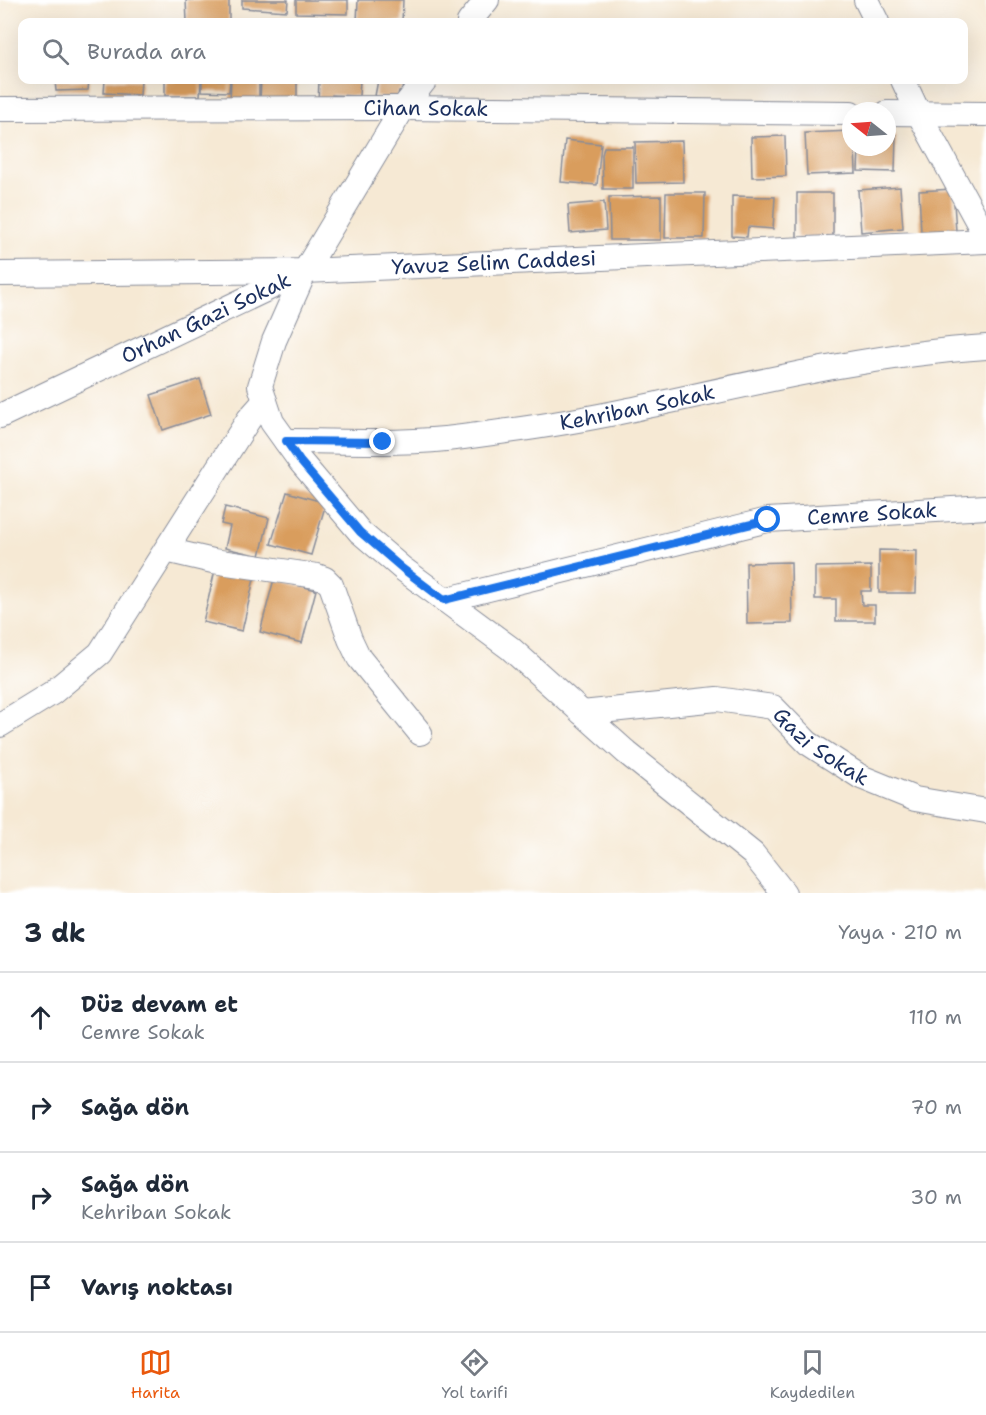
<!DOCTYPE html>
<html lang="tr">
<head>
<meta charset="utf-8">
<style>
	:root { --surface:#fff; --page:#f2f2f3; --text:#1f2937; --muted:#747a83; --line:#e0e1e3; --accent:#ea580c }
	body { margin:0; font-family:"Shantell Sans",sans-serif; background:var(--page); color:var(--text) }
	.compass { position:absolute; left:842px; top:102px; width:54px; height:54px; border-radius:50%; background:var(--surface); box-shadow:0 6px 24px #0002; rotate:287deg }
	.stop { position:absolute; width:18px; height:18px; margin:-14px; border:4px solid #1a73e8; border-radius:50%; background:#fff }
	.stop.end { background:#1a73e8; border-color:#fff; box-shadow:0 2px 6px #0008 }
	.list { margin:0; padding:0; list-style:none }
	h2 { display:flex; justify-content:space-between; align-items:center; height:78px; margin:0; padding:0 24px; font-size:26px }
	h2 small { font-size:20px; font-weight:400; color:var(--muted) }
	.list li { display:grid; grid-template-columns:39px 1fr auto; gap:18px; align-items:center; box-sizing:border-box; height:90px; padding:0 24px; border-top:2px solid var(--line) }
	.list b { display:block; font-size:22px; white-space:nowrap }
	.list p { margin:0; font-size:20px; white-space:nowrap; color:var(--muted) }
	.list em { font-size:20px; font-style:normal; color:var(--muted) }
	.icon { flex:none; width:33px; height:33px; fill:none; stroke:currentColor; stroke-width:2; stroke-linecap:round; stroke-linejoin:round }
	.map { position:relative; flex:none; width:986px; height:893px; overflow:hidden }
	.search { position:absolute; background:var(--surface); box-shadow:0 6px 24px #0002; left:18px; right:18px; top:18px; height:66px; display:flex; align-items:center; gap:15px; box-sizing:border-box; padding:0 21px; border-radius:12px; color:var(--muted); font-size:22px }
	.sheet { height:438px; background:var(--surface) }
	nav { display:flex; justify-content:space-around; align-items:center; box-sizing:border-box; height:84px; border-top:2px solid var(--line); background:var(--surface); font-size:16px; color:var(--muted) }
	nav a { display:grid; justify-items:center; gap:3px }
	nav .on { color:var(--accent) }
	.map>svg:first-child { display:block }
</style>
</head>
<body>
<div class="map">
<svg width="986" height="893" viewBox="0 0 986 893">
	<rect width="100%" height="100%" fill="#fff"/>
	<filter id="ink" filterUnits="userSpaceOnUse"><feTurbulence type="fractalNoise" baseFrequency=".0167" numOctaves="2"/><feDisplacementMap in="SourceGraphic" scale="12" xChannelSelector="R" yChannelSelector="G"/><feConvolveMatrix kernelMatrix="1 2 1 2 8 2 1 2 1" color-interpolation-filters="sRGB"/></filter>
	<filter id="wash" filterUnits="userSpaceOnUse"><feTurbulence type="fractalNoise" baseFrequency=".008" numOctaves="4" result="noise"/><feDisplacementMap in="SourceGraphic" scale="24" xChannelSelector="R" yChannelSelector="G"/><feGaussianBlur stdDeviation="1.35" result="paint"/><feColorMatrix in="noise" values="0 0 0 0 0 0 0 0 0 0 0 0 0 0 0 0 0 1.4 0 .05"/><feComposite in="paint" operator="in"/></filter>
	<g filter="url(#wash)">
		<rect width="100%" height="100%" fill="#f6e9d4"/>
		<g id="blocks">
			<g fill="#d99d5d">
				<polygon points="186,0 229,0 229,22 187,22"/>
				<polygon points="242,0 288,0 287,11 242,8"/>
				<polygon points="296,0 348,0 348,14 296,13"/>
				<polygon points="358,0 403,0 402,22 357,22"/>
				<polygon points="55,80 89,80 88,90 56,91"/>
				<polygon points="105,80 141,80 140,95 104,93"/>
				<polygon points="165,80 201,80 200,96 165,96"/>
				<polygon points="202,80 230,80 229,92 202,91"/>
				<polygon points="231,80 259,80 259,102 230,101"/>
				<polygon points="261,80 297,80 297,100 260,100"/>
				<polygon points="319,80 360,80 359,96 332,95 332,103 318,103"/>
				<polygon points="378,80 404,80 402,90 399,91 397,100 375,96"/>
				<polygon points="851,131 851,147 855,147 856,173 807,175 805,133"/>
				<polygon points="887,134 896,135 895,172 858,171 859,147 887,147"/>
				<polygon points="785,136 786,176 752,177 751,137"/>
				<polygon points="565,140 601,144 597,185 561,182"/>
				<polygon points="682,141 683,182 636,183 635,142"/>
				<polygon points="604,147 633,147 633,189 603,189 602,155"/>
				<polygon points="900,187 903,228 861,232 858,190"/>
				<polygon points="953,189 956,231 921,233 919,191"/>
				<polygon points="666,193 705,193 704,238 665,238"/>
				<polygon points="797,193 833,193 833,237 797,238"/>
				<polygon points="661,196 661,240 610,240 609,197"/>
				<polygon points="732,196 775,197 773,229 748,227 747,237 732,236"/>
				<polygon points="604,202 606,230 570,233 568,205"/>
				<polygon points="200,379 211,414 163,430 151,395"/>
				<polygon points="287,492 326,503 311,555 271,544"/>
				<polygon points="225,507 269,518 260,556 225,548 230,526 221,524"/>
				<polygon points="879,550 917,551 916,593 879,593"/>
				<polygon points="791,562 792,623 747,624 746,563"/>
				<polygon points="871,566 871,591 861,591 862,605 875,605 875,621 836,621 836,599 815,599 815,567"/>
				<polygon points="215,570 254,579 242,631 203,622"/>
				<polygon points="274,579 316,590 302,643 260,632"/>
			</g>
		</g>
	</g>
	<g filter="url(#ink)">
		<use href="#blocks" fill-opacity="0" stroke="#888c99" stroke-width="1.5"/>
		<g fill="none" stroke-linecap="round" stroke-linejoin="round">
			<defs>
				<g id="minor">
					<polyline points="866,0 877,22"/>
					<polyline points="469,22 487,0"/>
					<polyline points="903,80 919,114 986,237"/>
					<path id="s1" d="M0 109 403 108 851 113"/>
					<polyline points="887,113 986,114"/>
					<polyline points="305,271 274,341 260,386 272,422 300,461 360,532 403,569 510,648 627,753 753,854 784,893"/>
					<path id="s2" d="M0 274 305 271 986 241"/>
					<path id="s3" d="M0 416 305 271 403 108 425 80"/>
					<path id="s4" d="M286 441C344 441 405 445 463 437 518 430 574 422 629 410 747 385 865 355 986 347"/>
					<polyline points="166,550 213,561 317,576 325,579 331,585 350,639 359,658 420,733"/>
					<path id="s5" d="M444 600 768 520 986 507"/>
					<path id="s6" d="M582 713 717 699 773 707 808 743 861 777 915 799 986 811"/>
					<polyline points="0,725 52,693 100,653 249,419 265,401"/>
				</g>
			</defs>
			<use href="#minor" stroke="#888c99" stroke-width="26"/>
			<use href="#minor" stroke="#fff" stroke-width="24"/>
		</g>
	</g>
	<g fill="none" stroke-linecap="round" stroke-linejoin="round" filter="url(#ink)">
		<polyline stroke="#1a73e8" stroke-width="8" points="383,442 286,441 300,461 360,532 403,569 444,600 768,520"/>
	</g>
	<g text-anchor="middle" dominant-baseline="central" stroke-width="6" stroke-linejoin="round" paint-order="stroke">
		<g font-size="21" fill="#1b2f5e" stroke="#fff">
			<text stroke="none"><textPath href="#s1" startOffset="426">Cihan Sokak</textPath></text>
			<text stroke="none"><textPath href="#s2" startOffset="494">Yavuz Selim Caddesi</textPath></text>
			<text stroke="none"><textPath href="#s3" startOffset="228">Orhan Gazi Sokak</textPath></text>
			<text stroke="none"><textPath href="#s4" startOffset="354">Kehriban Sokak</textPath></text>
			<text stroke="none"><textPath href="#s5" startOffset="438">Cemre Sokak</textPath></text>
			<text stroke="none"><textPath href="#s6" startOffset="255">Gazi Sokak</textPath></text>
		</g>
	</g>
</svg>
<svg class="compass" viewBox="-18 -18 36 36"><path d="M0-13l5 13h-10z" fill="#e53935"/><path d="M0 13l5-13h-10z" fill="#747a83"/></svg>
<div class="stop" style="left:768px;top:520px"></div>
<div class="stop end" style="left:383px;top:442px"></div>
<div class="search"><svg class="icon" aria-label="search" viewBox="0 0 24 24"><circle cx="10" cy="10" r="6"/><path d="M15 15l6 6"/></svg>Burada ara</div>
</div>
<section class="sheet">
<h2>3 dk<small>Yaya · 210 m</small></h2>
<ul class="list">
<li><svg class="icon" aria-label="ahead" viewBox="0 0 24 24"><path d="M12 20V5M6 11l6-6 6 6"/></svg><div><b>Düz devam et</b><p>Cemre Sokak</p></div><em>110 m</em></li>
<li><svg class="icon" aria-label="right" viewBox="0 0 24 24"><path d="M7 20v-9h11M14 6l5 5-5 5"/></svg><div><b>Sağa dön</b></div><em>70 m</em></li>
<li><svg class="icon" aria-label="right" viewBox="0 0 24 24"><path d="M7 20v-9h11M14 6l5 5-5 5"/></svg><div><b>Sağa dön</b><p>Kehriban Sokak</p></div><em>30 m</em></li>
<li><svg class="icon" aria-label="arrive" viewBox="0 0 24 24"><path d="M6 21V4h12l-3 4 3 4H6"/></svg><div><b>Varış noktası</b></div></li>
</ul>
</section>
<nav>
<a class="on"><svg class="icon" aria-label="map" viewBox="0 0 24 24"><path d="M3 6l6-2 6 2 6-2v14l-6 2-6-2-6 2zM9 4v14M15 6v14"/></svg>Harita</a>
<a><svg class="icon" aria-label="directions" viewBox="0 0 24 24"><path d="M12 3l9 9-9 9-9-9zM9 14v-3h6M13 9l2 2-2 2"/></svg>Yol tarifi</a>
<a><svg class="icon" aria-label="saved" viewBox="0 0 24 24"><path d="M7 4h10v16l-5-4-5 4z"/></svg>Kaydedilen</a>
</nav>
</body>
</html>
